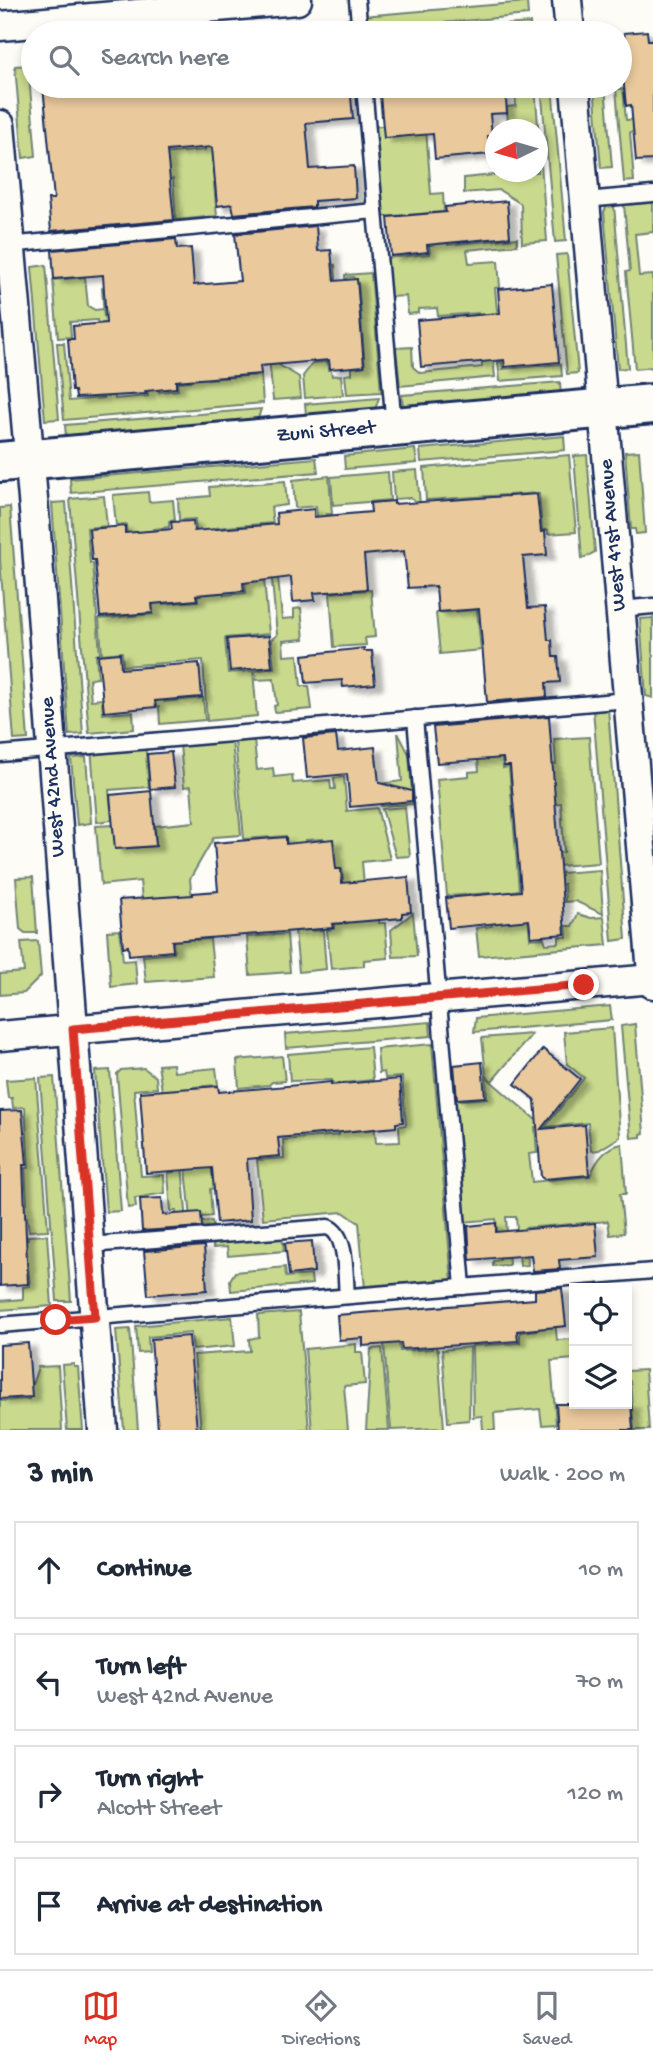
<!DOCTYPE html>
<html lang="en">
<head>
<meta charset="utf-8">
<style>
	:root { --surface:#fff; --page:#f2f2f3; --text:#1f2937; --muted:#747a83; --line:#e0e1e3; --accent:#d93025 }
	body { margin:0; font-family:"Gochi Hand",sans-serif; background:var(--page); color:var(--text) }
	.controls { position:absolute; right:21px; bottom:21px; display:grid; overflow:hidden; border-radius:0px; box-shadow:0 4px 10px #0003 }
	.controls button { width:63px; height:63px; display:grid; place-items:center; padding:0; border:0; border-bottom:2px solid var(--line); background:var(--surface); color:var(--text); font:35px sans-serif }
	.compass { position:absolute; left:485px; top:119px; width:63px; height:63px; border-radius:50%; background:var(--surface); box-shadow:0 4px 10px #0003; rotate:265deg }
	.stop { position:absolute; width:21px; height:21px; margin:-16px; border:5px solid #d93025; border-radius:50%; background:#fff }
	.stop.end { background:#d93025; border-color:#fff; box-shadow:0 2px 7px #0008 }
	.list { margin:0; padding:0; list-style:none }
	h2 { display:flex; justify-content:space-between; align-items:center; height:91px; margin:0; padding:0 28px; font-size:30px }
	h2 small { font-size:23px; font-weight:400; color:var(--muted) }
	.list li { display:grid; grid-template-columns:46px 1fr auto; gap:21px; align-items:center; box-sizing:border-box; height:98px; margin:0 14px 14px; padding:0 14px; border:2px solid var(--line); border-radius:0px }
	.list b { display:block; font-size:26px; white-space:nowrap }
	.list p { margin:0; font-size:23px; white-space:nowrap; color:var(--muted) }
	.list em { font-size:23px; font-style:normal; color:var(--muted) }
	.icon { flex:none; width:38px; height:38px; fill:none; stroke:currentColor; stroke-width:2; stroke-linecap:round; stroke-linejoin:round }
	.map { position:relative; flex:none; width:653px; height:1430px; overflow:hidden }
	.search { position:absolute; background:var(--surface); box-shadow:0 4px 10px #0003; left:21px; right:21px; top:21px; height:77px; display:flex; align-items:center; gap:18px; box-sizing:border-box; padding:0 24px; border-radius:38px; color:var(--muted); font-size:26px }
	.sheet { height:539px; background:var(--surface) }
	nav { display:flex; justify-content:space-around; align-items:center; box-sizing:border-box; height:98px; border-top:2px solid var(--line); background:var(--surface); font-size:19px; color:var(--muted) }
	nav a { display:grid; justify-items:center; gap:4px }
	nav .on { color:var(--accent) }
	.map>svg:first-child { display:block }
</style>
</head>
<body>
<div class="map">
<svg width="653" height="1430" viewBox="0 0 653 1430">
	<defs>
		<filter id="shadow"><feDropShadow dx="8" dy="4.5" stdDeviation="2" flood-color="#0004"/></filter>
	</defs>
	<rect width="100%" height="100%" fill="#fdfcf7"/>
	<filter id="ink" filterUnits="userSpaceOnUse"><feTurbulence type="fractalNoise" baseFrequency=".0143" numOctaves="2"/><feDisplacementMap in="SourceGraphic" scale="14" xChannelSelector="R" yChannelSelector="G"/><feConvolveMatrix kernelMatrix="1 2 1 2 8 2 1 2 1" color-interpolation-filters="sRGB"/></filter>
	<g filter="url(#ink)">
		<g fill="#c9d98d" stroke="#728476" stroke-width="2">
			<polygon points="527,2 528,15 364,30 363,16"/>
			<polygon points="353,18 354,31 324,33 215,33 214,31"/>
			<polygon points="530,23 530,33 503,33 503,31 440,33 440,30"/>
			<polygon points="28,65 36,156 23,158 15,66"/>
			<polygon points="220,86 224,86 228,133 278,179 281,212 251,215 248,182 214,184 217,216 176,220 173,179 154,180 161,154 205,150 205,138 223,129"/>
			<polygon points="375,86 449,86 450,91 425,115 431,194 443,193 444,212 380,217 372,127 390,125 392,138 407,136 406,125 415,124 412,90 376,93"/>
			<polygon points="515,86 535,86 547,241 522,243 521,204 499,190 464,193 464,178 514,173 514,172 538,172 538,130 514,129 514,126 508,126 507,107 516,106"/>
			<polygon points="541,86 552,86 566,241 555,242"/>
			<polygon points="594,86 605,86 612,167 601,168"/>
			<polygon points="616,89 623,89 626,120 653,118 653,129 630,132 634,181 624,182"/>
			<polygon points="653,202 653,232 635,234 639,276 653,275 653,367 635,369 626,272 630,271 624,205"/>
			<polygon points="614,205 628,368 618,369 604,212 607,206"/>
			<polygon points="445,213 448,245 517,238 517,245 467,250 469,263 498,261 500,287 495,288 500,343 482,345 478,313 438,316 437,308 418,309 418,313 408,314 406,296 390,297 386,258 430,254 426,214"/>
			<polygon points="567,254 578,373 567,374 556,255"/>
			<polygon points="46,265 59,419 45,420 32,267"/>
			<polygon points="335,265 336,279 322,281 328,370 331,370 332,376 341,375 343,395 305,398 303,376 313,363 325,362 318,275 321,267"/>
			<polygon points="371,273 381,392 347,394 345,375 352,374 352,368 365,366 358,283 353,277 345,278 345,275"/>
			<polygon points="85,277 88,306 95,310 103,309 104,317 102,288 133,285 167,310 98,329 97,320 70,322 71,337 58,338 53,280"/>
			<polygon points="202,310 208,379 261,375 263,403 64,420 57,343 64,343 69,401 103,398 102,390 114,389 115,399 148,396 147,386 158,384 159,392 178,390 177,382 190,381 184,312"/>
			<polygon points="277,346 279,365 299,377 301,398 273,400 268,347"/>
			<polygon points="412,347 413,367 420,373 482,367 481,348 492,347 495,377 400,386 396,348"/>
			<polygon points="502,362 503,369 561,364 562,376 500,381 498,362"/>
			<polygon points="560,382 561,396 403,409 402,395"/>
			<polygon points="379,398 374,412 314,417 314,414 306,414 305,404"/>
			<polygon points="261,409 257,422 66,438 65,425"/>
			<polygon points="564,436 565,450 421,462 420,449"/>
			<polygon points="415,449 417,463 345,469 344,456"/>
			<polygon points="639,451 645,533 636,534 635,529 631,529 625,452"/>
			<polygon points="569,455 576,532 548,534 548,530 542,530 539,493 426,500 424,468"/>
			<polygon points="587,455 595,552 582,559 574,456"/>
			<polygon points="316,458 318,472 71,493 70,479"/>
			<polygon points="417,470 425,562 420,562 415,501 410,498 394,499 392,472"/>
			<polygon points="388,472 390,500 333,505 331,477"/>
			<polygon points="329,476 332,514 326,514 326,519 317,519 316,506 295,508 293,480"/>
			<polygon points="285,481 287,505 271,507 273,523 215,528 218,572 199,574 195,519 179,520 178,499 210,496 209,487"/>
			<polygon points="148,492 149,502 173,500 175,520 169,521 169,527 153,529 155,549 127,534 126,524 116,525 113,495"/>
			<polygon points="104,496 107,526 87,528 90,563 93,563 100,654 96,655 98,678 89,679 91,700 102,699 103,714 133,712 134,729 89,733 70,499"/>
			<polygon points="66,502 83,734 69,735 52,503"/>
			<polygon points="10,507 28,739 14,740 0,560 0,508"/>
			<polygon points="273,525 282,619 294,618 294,609 301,608 304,639 283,641 284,656 298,655 301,686 309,686 312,709 275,712 274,706 277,705 274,679 256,680 255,671 274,668 271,640 277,635 267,526"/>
			<polygon points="222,574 224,595 246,593 245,581 264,579 269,634 225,638 228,673 253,671 257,716 207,721 203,660 123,666 122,652 102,654 99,619 153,614 152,596 161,588 163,604 198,601 197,584"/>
			<polygon points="371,590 375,637 365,638 366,645 334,647 330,593"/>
			<polygon points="477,610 481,650 440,654 436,613"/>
			<polygon points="653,618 653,698 646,696 640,619"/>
			<polygon points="161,665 164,702 203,698 205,720 160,724 159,707 146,707 142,667"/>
			<polygon points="608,708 626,939 612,941 593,709"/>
			<polygon points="499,722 503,768 509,767 519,890 512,891 514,915 528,914 530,939 544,938 546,944 559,943 559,937 567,937 566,926 572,926 578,914 591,918 604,917 607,945 479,956 476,928 492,926 489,893 447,896 437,779 469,776 469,772 479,771 475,724"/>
			<polygon points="398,733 409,754 413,804 381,806 379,784 402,781"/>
			<polygon points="589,737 599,863 558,866 557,853 564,852 561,803 552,804 511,768 556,764 554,739"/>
			<polygon points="254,740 257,770 273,768 274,777 292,775 293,783 330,780 331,789 335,789 334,778 344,777 347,811 377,808 390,859 362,862 367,919 379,918 379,923 385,923 388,958 364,960 364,966 331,969 327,930 334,929 334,924 347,923 342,869 336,869 325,849 324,839 305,840 313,931 323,930 326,969 299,972 286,836 244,839 235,741"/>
			<polygon points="232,741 241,835 214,837 190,879 196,940 210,939 214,977 146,982 143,956 174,953 172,927 142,899 140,881 101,885 96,826 113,825 116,849 156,846 155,826 194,822 191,786 184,787 180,745"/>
			<polygon points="145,743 149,787 109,790 112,820 97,822 91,748"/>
			<polygon points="86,757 91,823 77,825 71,758"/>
			<polygon points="405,807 410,856 396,857 382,809"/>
			<polygon points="600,870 603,914 575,901 565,902 564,884 548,885 547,874"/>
			<polygon points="33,877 37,933 25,933 20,929 16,878"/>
			<polygon points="413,913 417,956 393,957 391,930"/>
			<polygon points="120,930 123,961 135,960 137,984 111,987 107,931"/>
			<polygon points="287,934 290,972 250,975 247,937"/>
			<polygon points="38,941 41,976 24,993 0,995 0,974 24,972 21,942"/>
			<polygon points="610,1006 612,1020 474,1032 476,1018"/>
			<polygon points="430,1022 431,1036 286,1048 285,1034"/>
			<polygon points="635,1024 644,1133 641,1134 641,1137 631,1138 621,1026"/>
			<polygon points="612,1028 620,1137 599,1150 591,1151 588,1123 545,1127 584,1078 567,1064 564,1032"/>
			<polygon points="532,1034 492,1081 486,1075 482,1038"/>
			<polygon points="432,1044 452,1281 365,1289 359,1223 343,1212 263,1219 257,1160 284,1158 283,1140 339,1135 334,1086 374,1123 376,1143 400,1142 399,1126 406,1125 402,1077 385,1078 384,1072 379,1073 377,1049"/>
			<polygon points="370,1047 373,1080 333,1084 332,1080 290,1081 288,1054"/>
			<polygon points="282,1056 285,1081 272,1082 269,1085 239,1088 237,1060"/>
			<polygon points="173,1064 174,1072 216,1068 218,1085 194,1087 195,1094 163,1097 158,1065"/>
			<polygon points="144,1068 156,1077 157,1088 134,1090 141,1176 164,1175 165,1193 135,1198 136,1207 128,1208 117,1074 121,1070"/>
			<polygon points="110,1070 121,1211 106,1212 95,1071"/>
			<polygon points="54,1077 71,1301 57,1301 40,1078"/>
			<path d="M486 1077 543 1126 535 1127 537 1153 529 1154 532 1182 590 1176C596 1161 605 1147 622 1144L626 1194H620L624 1233 610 1235 608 1221 525 1228 528 1265 520 1266 516 1217H506L509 1265 493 1266V1261L500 1260 496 1219 463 1222 452 1101 487 1098Z"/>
			<polygon points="36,1078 48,1230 29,1231 27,1217 0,1219 0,1206 27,1203 25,1168 29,1168 25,1107 13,1108 12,1098 8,1098 6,1080"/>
			<polygon points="180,1141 187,1223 212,1221 213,1227 178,1230 176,1211 171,1211 168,1173 175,1172 174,1156"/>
			<polygon points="213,1167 215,1188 210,1189 212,1216 191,1218 186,1169"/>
			<polygon points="282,1234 284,1251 228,1256 227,1247 213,1248 212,1240"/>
			<polygon points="47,1235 52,1306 0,1310 0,1301 23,1299 23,1287 30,1286 28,1267 23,1267 20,1240 28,1239 28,1236"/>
			<polygon points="285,1267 286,1277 311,1275 312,1284 231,1291 230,1280 235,1272"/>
			<polygon points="429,1308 432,1308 436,1349 438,1350 444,1428 391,1430 382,1317 396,1315 400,1351 432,1349"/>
			<polygon points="299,1312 309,1430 201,1430 194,1355 250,1351 249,1339 259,1337 258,1315"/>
			<polygon points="232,1317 235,1346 193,1350 191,1333 148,1337 149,1352 138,1353 136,1326"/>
			<polygon points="555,1321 557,1340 574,1339 574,1359 551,1361 556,1424 542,1425 540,1409 494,1413 495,1430 483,1430 482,1416 473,1417 472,1346 520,1343 520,1332 538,1330 537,1323"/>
			<polygon points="130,1329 138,1430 124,1430 116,1330"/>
			<polygon points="356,1344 356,1352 362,1352 365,1384 344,1386 348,1430 312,1430 305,1349"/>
			<polygon points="470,1347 469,1420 448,1422 442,1350"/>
			<polygon points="382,1348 389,1430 366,1430 371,1349"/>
			<polygon points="74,1364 74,1367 78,1367 83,1430 67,1430 62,1365"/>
			<polygon points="58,1366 62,1430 0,1430 0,1401 29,1399 28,1385 32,1385 38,1367"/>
			<polygon points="645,1370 649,1430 634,1430 630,1381 627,1380 627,1371"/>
		</g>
		<g fill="#eac99c" stroke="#1b2f5e" stroke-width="2" filter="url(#shadow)">
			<polygon points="647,31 648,40 653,40 653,160 636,161 631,105 626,106 620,47 626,46 624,33"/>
			<polygon points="43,86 95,86 174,93 173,86 350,86 353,119 306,123 310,169 354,166 356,198 314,201 314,207 234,214 232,204 217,206 212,147 167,151 174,220 51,231 48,199 54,199"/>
			<polygon points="451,86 505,86 507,113 490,114 492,136 488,136 490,154 435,159 433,134 384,138 380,95 451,88"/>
			<polygon points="507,201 510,237 427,245 428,252 391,256 388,217 446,212 445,207"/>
			<polygon points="316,226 318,251 331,250 334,281 357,279 364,366 330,369 329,360 260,366 261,374 176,381 176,388 145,391 146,394 76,398 75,391 72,391 68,339 74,339 73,326 106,323 103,275 54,279 52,250 176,239 177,249 191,248 194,285 240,281 235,234"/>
			<polygon points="552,284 559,362 505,367 504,360 421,367 417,320 500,313 498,289"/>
			<polygon points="537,494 541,532 545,531 547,555 523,557 528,608 545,607 548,640 552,640 553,657 558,657 560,682 546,683 547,697 487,702 479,609 438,612 436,586 408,588 404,551 364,555 367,589 314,593 315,600 293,602 291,577 243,583 244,591 196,595 197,600 152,604 153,613 100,617 95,560 92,560 89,529 125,526 125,533 172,529 171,522 193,521 194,531 277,524 276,513 314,509 314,517 371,512 370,503 394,501 394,504"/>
			<polygon points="269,636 272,667 230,671 227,639"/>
			<polygon points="364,648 364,651 372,651 375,684 343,687 342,680 306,683 303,655"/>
			<polygon points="120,653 121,669 199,663 202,697 155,701 156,707 104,712 98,655"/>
			<polygon points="549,716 565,934 531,937 529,920 449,928 446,898 521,891 510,766 504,766 503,758 437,763 433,727"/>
			<polygon points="336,735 338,751 375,747 379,783 412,791 412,801 350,807 347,774 307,778 303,738"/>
			<polygon points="171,752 175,787 150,789 147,754"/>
			<polygon points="151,791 156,846 115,849 110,795"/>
			<polygon points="286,837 286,844 333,839 336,869 341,869 342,883 408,877 411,912 402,913 402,918 332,924 333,928 172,941 173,951 129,955 128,946 123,947 119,900 193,895 193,893 218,891 214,843"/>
			<polygon points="543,1049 580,1079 541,1129 585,1125 589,1175 544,1179 541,1177 535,1100 515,1084"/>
			<polygon points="482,1062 485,1097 457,1099 454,1065"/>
			<polygon points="400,1079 403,1122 396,1123 396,1127 278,1138 280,1156 247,1159 251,1220 217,1223 212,1168 146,1173 140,1092 218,1086 219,1092 331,1082 331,1085"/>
			<polygon points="22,1110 27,1165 23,1165 28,1284 0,1286 0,1111"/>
			<polygon points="162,1198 163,1215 201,1212 202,1227 142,1231 140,1199"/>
			<polygon points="496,1223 496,1232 595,1223 598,1257 559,1260 560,1269 533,1271 531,1255 470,1260 468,1226"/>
			<polygon points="312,1241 314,1272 289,1275 285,1243"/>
			<polygon points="204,1246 207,1290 148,1295 144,1251"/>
			<polygon points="562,1288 566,1326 517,1331 518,1341 402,1349 401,1343 363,1346 363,1338 339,1340 337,1315 535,1299 535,1290"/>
			<polygon points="189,1336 197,1430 158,1430 151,1339"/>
			<polygon points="28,1343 32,1397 0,1399 0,1345"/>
			<polygon points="556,1404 631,1404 633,1430 558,1430"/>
		</g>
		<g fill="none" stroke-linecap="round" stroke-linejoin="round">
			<defs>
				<g id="lane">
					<polyline points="357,0 360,33"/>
					<polyline points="364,86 394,426"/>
					<polyline points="585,200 653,194"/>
					<polyline points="7,245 375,211"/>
					<polyline points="621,609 653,606"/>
					<polyline points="415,718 463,1287"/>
					<polyline points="0,754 628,700"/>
					<path d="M89 1245 328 1227C348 1235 345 1277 347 1296"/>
					<polyline points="0,1325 653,1271"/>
				</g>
				<g id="street">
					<polyline points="567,0 570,33"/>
					<polyline points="0,26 297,0"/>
					<polyline points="575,86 653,984"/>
					<polyline points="0,125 36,533 103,1430"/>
					<polyline points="0,1036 653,979"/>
				</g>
				<polyline id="secondary" points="0,462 653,404"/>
			</defs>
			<use href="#lane" stroke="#1b2f5e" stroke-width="19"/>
			<use href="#street" stroke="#1b2f5e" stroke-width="33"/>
			<use href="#secondary" stroke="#1b2f5e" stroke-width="44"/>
			<use href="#lane" stroke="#fdfcf7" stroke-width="14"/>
			<use href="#street" stroke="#fdfcf7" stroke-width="28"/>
			<use href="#secondary" stroke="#fdfcf7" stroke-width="38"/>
		</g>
	</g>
	<g fill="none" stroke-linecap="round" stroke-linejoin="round" filter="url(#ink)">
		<polyline stroke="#d93025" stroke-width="9" points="56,1320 95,1317 73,1029 584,985"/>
	</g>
	<g text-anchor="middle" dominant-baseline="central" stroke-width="5" stroke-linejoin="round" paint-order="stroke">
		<g font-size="21" fill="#1b2f5e" stroke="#fdfcf7">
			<text transform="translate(326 433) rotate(-5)">Zuni Street</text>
			<text transform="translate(614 535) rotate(-95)">West 41st Avenue</text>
			<text transform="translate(54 777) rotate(-94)">West 42nd Avenue</text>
		</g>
	</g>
</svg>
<div class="controls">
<button><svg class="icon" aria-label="locate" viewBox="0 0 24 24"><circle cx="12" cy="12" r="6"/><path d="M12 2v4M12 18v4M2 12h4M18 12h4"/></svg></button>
<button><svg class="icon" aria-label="layers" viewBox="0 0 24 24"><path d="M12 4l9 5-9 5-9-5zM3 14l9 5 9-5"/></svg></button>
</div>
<svg class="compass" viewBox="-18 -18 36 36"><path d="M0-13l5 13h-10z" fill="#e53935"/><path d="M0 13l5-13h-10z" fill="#747a83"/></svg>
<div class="stop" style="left:56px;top:1320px"></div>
<div class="stop end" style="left:584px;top:985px"></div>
<div class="search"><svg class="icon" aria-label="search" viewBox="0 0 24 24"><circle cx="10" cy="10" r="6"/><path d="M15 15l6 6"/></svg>Search here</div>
</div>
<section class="sheet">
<h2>3 min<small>Walk · 200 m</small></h2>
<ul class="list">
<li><svg class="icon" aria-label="ahead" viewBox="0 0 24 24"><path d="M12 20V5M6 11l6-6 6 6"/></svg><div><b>Continue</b></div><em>10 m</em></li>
<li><svg class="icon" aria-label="left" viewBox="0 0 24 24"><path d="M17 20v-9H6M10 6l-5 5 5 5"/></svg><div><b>Turn left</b><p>West 42nd Avenue</p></div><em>70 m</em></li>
<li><svg class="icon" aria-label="right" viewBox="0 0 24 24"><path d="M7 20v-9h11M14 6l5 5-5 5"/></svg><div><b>Turn right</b><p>Alcott Street</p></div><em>120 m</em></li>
<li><svg class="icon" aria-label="arrive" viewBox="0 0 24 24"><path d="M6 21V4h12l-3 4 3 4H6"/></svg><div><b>Arrive at destination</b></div></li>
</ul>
</section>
<nav>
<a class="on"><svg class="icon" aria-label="map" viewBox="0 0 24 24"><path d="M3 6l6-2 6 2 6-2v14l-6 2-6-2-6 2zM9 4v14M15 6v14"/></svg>Map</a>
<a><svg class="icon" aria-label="directions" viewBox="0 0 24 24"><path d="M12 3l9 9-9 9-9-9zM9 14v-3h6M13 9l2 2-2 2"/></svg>Directions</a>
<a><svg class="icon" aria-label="saved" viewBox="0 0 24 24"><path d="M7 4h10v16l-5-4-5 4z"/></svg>Saved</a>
</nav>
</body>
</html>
